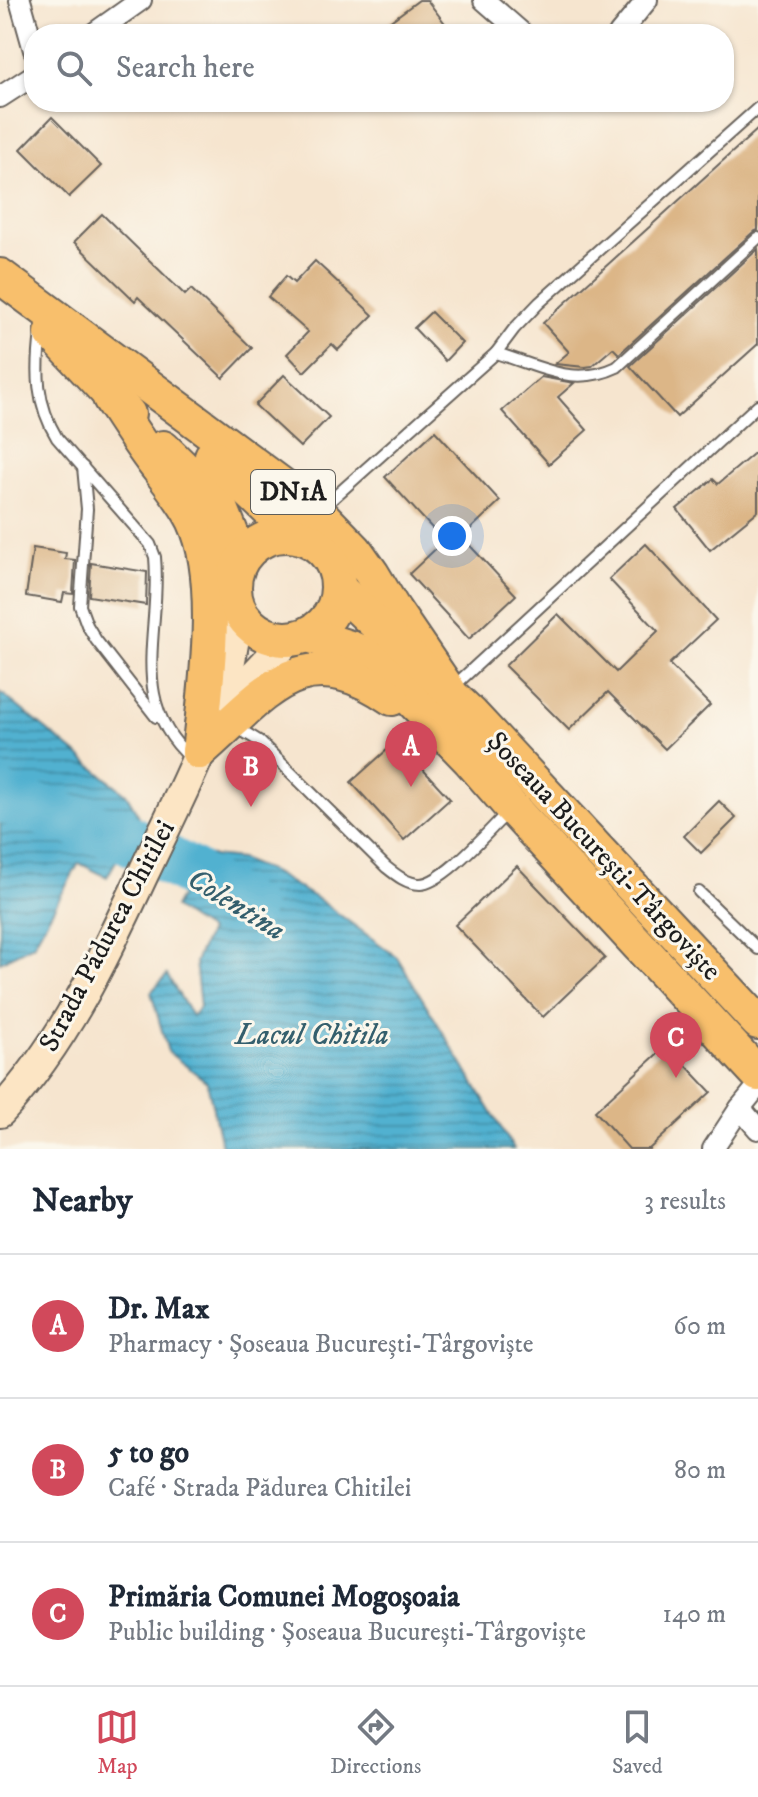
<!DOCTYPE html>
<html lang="en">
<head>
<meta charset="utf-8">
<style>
	:root { --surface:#fff; --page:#f2f2f3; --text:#1f2937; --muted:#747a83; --line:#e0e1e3; --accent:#d1495b }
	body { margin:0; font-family:"IM FELL DW Pica",serif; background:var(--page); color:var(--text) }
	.you { position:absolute; left:452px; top:536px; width:28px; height:28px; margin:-20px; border:6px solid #fff; border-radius:50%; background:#1a73e8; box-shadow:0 0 0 12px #1a73e833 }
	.badge { display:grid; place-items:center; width:52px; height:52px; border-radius:50%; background:var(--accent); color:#fff; font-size:26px; font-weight:700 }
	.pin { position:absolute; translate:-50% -66px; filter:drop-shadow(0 2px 4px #0008) }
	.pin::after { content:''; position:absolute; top:42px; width:28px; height:24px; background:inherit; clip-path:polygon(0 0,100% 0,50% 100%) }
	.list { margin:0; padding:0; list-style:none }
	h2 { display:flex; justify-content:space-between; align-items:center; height:104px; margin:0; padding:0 32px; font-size:34px }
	h2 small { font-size:26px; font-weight:400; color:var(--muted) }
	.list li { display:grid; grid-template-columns:52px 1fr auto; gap:24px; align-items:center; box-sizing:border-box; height:144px; padding:0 32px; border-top:2px solid var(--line) }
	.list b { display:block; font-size:30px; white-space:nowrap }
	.list p { margin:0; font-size:26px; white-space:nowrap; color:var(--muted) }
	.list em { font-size:26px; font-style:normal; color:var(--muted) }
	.icon { flex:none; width:44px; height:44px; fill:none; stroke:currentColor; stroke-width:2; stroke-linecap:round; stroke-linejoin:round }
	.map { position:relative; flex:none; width:758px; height:1149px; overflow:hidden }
	.search { position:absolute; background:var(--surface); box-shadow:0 2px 6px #0004; left:24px; right:24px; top:24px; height:88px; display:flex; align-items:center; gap:20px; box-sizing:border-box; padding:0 28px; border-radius:32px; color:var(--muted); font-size:30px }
	.sheet { height:536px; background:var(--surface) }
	nav { display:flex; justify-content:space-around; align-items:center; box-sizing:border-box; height:112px; border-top:2px solid var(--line); background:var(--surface); font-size:22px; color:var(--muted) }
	nav a { display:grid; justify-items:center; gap:4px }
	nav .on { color:var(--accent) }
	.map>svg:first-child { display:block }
</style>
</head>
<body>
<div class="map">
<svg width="758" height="1149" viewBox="0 0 758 1149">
	<defs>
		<pattern id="water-rules" width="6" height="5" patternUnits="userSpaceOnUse" patternTransform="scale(2)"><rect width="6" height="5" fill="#51b1d0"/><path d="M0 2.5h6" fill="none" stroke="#428fa8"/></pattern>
	</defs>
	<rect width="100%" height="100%" fill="#fbf7ec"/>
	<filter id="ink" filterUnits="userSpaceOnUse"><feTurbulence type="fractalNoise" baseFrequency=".0125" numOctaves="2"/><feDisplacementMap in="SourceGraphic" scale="16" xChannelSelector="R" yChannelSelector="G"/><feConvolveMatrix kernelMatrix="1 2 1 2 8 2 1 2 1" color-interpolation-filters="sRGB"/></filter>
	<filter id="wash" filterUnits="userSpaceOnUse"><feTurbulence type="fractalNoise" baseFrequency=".006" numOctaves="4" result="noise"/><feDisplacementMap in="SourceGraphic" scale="32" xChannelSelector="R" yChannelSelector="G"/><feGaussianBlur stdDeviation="1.8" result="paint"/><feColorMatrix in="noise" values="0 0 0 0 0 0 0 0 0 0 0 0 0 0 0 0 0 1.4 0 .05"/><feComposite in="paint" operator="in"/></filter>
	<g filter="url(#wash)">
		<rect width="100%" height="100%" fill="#f6e5cf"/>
		<g fill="url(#water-rules)" stroke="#366676" stroke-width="2">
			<polygon points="0,692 126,794 140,818 107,877 79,863 33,945 0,962"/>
			<polygon points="203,855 240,859 272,872 321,901 397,957 514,1149 222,1149 207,1082 168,1052 151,992 167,975 192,1016 200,1007 195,962 209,931 174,908"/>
		</g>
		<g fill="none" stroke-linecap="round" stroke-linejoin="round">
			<polyline stroke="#51b1d0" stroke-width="50" points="0,797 128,839 193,874 248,909"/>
		</g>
		<g id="blocks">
			<g fill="#dcb687">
				<polygon points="419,0 427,0 453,34 373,34"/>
				<polygon points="52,117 101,166 69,197 21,149"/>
				<polygon points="758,129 758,230 753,232 619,354 613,348 592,366 585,367 555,364 569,352 543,323"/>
				<polygon points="102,214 185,295 191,289 252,348 223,378 138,297 135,301 74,242"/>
				<polygon points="758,249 758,344 677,417 630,366"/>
				<polygon points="315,261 373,315 338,350 332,344 304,372 287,354 308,332 268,297 286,276 294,283"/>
				<polygon points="431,312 462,343 445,361 414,328"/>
				<polygon points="284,375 329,417 300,447 255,405"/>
				<polygon points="541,377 574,383 558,397 587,430 549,464 502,411"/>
				<polygon points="435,431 500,501 462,537 516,595 469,639 409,574 444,541 385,477"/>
				<polygon points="758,450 758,511 710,550 677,509 713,479 718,484"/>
				<polygon points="646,544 716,620 669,664 710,705 665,749 608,692 569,730 505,666 558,614 616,672 658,631 609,579"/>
				<polygon points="33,548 66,553 65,559 75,560 73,594 64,593 62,602 26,596"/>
				<polygon points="91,563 147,572 146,605 89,596"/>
				<polygon points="397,741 450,799 404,840 351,782"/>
				<polygon points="719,801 736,818 701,853 684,836"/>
				<polygon points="517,866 605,958 543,1017 455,925"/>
				<polygon points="667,1045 711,1092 649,1149 629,1149 595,1111"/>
			</g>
		</g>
	</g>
	<g filter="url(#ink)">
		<use href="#blocks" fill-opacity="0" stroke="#68625b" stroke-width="2"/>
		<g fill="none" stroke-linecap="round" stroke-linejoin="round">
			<defs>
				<g id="service">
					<path d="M41 332C36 372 36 403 57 438L150 544 155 557C162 630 126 701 192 759"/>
					<path d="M496 353C540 366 573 388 617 367L758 238"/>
					<polyline points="83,467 87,509 80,606 87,625 96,640 156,717"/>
					<polyline points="322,508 496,353 514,329 539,303 758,108"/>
					<polyline points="453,687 758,405"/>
					<path d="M236 727 259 741 386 867C396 875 407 884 420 884 443 884 490 829 508 812"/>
					<polyline points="699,892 758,949"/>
				</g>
				<g id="minor">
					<polyline points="20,0 34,50"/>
					<polyline points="484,0 523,34"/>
					<polyline points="93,34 141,0"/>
					<polyline points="619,34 647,0"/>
					<polyline points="0,97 34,75"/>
					<polyline points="740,1108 758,1129"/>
					<polyline points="713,1149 740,1108 758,1086"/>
				</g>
				<g id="secondary">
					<polyline points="223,718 243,687 288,640"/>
					<path d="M0 1112C64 1043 105 956 144 872 173 810 207 747 225 681 232 657 235 633 238 609"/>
				</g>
				<g id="primary">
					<polyline points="0,276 318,512 355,550 372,574 393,609 449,691"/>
					<polyline points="52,333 128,414"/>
					<path d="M110 398C125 421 139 443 155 464 169 482 184 500 194 520 222 579 206 688 199 752"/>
					<polyline points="163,448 219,503 231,533 236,569"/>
					<polyline points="212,456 295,535"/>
					<circle cx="286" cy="587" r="52"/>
					<polyline points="338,588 471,714 758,1022"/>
					<polyline points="308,635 353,649 374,661 470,760 512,808 758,1074"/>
					<path d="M199 752C266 694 300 635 392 698"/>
				</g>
			</defs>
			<use href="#service" stroke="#68625b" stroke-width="14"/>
			<use href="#minor" stroke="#68625b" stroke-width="24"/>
			<use href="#secondary" stroke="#68625b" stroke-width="34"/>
			<use href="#primary" stroke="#68625b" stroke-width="38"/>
			<use href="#service" stroke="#fff" stroke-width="10"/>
			<use href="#minor" stroke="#fff" stroke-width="20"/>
			<use href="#secondary" stroke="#fce5c4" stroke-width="30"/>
			<use href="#primary" stroke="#f8bf6c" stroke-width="34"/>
		</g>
	</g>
	<g text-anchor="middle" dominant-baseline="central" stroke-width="6" stroke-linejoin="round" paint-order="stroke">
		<rect fill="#fbf7ec" stroke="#5f5e5a" stroke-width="2" x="251" y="470" width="84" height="44" rx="6"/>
		<g font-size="26" font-weight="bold" fill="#1c1c1c">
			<text x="293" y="492">DN1A</text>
		</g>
		<g font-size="28" fill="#1c1c1c" stroke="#fbf7ec">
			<text transform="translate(604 856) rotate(47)">Șoseaua București-Târgoviște</text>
			<text transform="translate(107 936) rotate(-62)">Strada Pădurea Chitilei</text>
		</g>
		<g font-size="30" font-style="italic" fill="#345f6d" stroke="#fbf7ec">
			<text transform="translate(236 905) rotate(32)">Colentina</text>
			<text x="312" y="1035">Lacul Chitila</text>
		</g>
	</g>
</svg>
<div class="you"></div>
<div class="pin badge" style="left:411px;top:787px">A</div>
<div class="pin badge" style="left:251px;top:807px">B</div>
<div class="pin badge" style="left:676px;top:1078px">C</div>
<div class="search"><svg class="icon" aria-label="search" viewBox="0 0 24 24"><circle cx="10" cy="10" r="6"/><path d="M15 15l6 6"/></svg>Search here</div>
</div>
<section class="sheet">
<h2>Nearby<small>3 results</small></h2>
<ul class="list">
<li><span class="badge">A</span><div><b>Dr. Max</b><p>Pharmacy · Șoseaua București-Târgoviște</p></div><em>60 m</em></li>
<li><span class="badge">B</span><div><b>5 to go</b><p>Café · Strada Pădurea Chitilei</p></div><em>80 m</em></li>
<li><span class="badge">C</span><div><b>Primăria Comunei Mogoșoaia</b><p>Public building · Șoseaua București-Târgoviște</p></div><em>140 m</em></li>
</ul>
</section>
<nav>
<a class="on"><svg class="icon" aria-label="map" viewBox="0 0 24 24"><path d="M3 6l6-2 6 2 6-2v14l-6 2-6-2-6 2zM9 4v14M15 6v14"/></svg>Map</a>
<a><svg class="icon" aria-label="directions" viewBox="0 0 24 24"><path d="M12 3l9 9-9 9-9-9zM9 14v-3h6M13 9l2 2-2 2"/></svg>Directions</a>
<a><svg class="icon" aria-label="saved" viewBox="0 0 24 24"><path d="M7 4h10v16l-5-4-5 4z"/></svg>Saved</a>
</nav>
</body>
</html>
